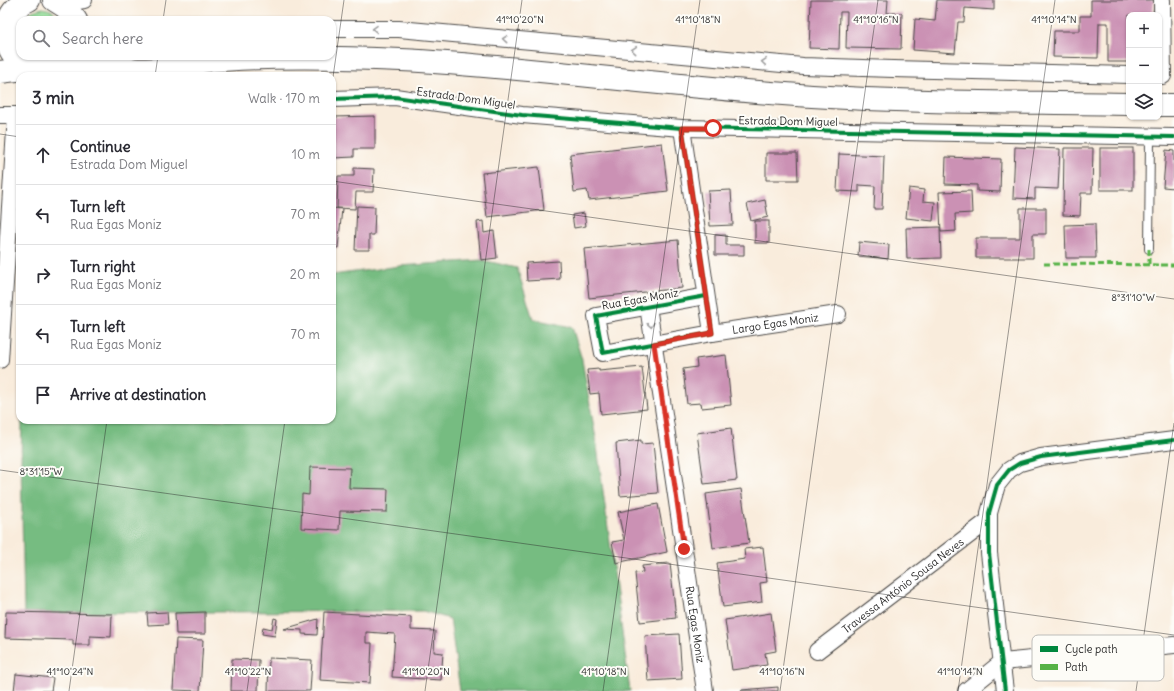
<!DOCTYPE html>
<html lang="en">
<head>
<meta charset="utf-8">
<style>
	:root { --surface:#fff; --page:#f2f2f3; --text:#2b2b33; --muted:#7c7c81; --line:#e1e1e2 }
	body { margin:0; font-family:Delius,sans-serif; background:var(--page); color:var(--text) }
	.controls { position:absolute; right:12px; top:12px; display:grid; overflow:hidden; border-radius:8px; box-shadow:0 1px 3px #0004 }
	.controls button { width:36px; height:36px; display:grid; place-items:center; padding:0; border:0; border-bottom:1px solid var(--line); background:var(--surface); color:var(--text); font:20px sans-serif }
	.stop { position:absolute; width:12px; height:12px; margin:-9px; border:3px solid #d93025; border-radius:50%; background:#fff }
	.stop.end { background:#d93025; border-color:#fff; box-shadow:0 1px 4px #0008 }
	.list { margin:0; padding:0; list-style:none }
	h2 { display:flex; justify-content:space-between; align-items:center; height:52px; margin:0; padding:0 16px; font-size:17px }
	h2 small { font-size:13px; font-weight:400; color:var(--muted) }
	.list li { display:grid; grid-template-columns:26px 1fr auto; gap:12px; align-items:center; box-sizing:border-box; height:60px; padding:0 16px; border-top:1px solid var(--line) }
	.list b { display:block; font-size:15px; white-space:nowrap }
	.list p { margin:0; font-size:13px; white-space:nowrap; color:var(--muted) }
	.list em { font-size:13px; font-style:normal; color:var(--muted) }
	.icon { flex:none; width:22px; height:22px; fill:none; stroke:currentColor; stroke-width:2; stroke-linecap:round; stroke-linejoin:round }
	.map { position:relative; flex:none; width:1174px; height:691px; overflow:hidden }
	.search { position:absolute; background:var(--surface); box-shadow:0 1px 3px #0004; left:16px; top:16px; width:320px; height:44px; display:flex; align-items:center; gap:10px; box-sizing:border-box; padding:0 14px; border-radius:12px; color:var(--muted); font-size:15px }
	.panel { position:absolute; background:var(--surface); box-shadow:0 1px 3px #0004; left:16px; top:72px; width:320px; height:352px; border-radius:12px }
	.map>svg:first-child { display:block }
</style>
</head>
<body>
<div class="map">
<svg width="1174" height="691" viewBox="0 0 1174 691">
	<rect width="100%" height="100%" fill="#fdfcf7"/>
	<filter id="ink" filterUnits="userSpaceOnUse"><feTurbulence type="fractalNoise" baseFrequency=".025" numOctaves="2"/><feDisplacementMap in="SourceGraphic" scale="8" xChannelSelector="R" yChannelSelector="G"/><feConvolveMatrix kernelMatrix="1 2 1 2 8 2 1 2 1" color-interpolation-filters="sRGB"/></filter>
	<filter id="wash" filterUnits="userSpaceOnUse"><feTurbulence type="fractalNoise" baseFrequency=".012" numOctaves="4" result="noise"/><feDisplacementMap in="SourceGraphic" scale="16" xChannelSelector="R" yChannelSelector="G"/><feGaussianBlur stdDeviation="0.9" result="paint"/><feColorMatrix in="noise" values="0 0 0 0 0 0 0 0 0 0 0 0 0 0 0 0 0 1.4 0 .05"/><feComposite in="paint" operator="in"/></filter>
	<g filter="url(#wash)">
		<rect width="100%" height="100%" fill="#f9ecdc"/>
		<path fill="#93dd99" stroke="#5f8462" d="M43 8 51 10 64 20H22C28 12 33 10 43 8Z"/>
		<polygon fill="#76bc81" stroke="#507456" points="482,260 517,268 533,319 572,327 582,360 596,439 630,691 460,691 450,619 423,611 24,613 21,461 22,420 332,420 332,275 400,266"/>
		<g id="blocks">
			<g fill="#cb91b4">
				<polygon points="811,0 888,0 887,13 902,13 901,49 846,48 847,12 840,12 839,49 809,48"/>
				<polygon points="937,0 994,0 994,10 965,8 964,22 958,22 955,53 913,50 915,19 935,21"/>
				<polygon points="1091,0 1154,0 1153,15 1129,15 1129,62 1108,62 1108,23 1099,23 1098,58 1053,57 1054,31 1080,31 1080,16 1091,16"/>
				<polygon points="375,116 375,149 354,149 354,157 333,158 333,117"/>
				<polygon points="662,143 668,191 589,200 587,190 574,192 570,154"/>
				<polygon points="1015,147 1060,149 1058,189 1035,188 1035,199 1013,198"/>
				<polygon points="1064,148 1093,148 1092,193 1081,193 1080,216 1063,215"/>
				<rect x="1100" y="148" width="33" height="42"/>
				<polygon points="1166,150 1174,151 1174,188 1163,187"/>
				<polygon points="766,153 797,153 798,180 766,180"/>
				<polygon points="839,154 884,156 882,209 874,209 875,186 859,185 859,192 837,191"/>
				<polygon points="946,157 1001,159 1000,192 977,191 977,185 945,184"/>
				<polygon points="539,167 544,210 487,217 482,173"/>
				<polygon points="354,168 374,169 373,192 356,192 355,209 337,208 338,176 354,176"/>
				<polygon points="909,188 924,190 923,201 935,202 933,221 906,218"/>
				<polygon points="731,190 733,225 710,226 708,191"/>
				<polygon points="971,191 972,213 955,214 956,231 941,232 939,192"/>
				<polygon points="765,200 768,217 751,221 747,204"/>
				<polygon points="357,206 375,207 374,235 369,235 369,250 355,250"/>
				<polygon points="332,208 342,209 338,248 332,247"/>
				<polygon points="1020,208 1046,208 1046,234 1033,234 1033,258 976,258 976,238 1020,238"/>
				<polygon points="584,213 586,226 574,228 572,215"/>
				<polygon points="483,221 484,233 494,231 497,258 481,260 477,222"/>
				<rect x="755" y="221" width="14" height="22"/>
				<polygon points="1095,224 1096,258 1066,258 1065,225"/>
				<polygon points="940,227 941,258 907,259 906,228"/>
				<polygon points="715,235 726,235 726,245 744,245 744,255 715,255"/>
				<polygon points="678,240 682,288 589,298 584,249"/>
				<polygon points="859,242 889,245 888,259 858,256"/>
				<polygon points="559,261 560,279 527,281 526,263"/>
				<polygon points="726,355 731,405 702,408 701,403 687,404 683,369 697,367 696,359"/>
				<polygon points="642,367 647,409 601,414 599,393 590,394 587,370 599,369 599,371"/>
				<polygon points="731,428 737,480 704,484 697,433"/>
				<polygon points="641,440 641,444 653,443 658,493 620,496 616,443"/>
				<polygon points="310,467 350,468 349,488 388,489 387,512 340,511 339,530 301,528 302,494 309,495"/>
				<polygon points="741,489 749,543 713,548 706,494"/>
				<polygon points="658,504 667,552 616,563 612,542 624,540 618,512"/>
				<polygon points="763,547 767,582 760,583 762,602 723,607 717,563 745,559 744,549"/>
				<polygon points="670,563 676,618 640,622 635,573 643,572 642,566"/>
				<polygon points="6,612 112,614 111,637 90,636 90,645 73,645 73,640 5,638"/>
				<polygon points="167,612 168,624 148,625 147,613"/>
				<polygon points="205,612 205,634 176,634 175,613"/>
				<polygon points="324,612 411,617 411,630 435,631 434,652 443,653 441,680 392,677 395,634 366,632 366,643 372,643 370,683 320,680"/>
				<polygon points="771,613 776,651 765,653 767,665 732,670 725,620"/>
				<polygon points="274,618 277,619 275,636 262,634 263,627 272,629"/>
				<polygon points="318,619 317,635 302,634 302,630 284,629"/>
				<polygon points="679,634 682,679 648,681 645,636"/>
				<polygon points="176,639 203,640 200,691 173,690"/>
				<polygon points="269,658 312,660 310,691 268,691"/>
				<polygon points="232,659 259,660 258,691 231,691"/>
				<polygon points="16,674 53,678 51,691 14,691"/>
				<polygon points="778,687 778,691 741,691 741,690"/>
			</g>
		</g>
	</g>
	<g filter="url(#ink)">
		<use href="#blocks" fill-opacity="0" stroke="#4a4846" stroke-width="1"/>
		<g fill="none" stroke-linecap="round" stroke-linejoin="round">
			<defs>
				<polyline id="lane" points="1149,249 1150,137"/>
				<g id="street">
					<polyline points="1162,0 1163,76"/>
					<polyline points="56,1 72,2 84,0"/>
					<polyline points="332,29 399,29 803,66 893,69 1129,75"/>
					<polyline points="332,99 395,97 522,115 682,128 1174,137"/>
					<polyline points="0,115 16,115 0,360"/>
					<polyline points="682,128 712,333 603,353 596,316 706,296"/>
					<path id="s1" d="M648 306 705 691"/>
					<path id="s2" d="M712 333 838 314"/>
					<path id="s3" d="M817 651 989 520"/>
					<polyline points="966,691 1002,662 1174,645"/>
					<polyline points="1005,691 989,553 989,513 997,485 1009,470 1020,463 1041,457 1174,440"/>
				</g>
				<g id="primary">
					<path d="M29 0C17 5 9 14 7 26 3 44 14 63 32 67 40 70 47 67 55 66 70 63 88 64 103 66 120 68 139 71 157 69 178 66 200 61 222 60 281 56 341 57 401 60 461 63 520 69 580 75 657 83 735 91 812 96 917 103 1023 102 1129 104"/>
					<polyline points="54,0 65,7 76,20"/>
					<polyline points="0,72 32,68"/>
					<polyline points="1159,105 1174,105"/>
				</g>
			</defs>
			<use href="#lane" stroke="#4a4846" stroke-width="10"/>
			<use href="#street" stroke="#4a4846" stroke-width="18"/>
			<use href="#primary" stroke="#4a4846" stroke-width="24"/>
			<use href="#lane" stroke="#fff" stroke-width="8"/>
			<use href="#street" stroke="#fff" stroke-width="16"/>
			<use href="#primary" stroke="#fff" stroke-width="22"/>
			<g stroke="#56b246" stroke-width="3" stroke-dasharray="6 3" stroke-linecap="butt">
				<polyline points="1044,264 1174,265"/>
				<polyline points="1149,264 1149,249"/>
			</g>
			<defs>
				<g id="cycleway">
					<polyline points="332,99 395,97 522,115 682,128 1174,137"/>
					<polyline points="682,128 712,333 603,353 596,316 706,296"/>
					<polyline points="1005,691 989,553 989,513 997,485 1009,470 1020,463 1041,457 1174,440"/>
				</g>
			</defs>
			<use href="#cycleway" stroke="#fdfcf7" stroke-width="6"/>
			<use href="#cycleway" stroke="#00873e" stroke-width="4"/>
		</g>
		<defs><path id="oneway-chevron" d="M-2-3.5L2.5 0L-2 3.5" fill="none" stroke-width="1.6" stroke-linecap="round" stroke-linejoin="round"/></defs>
		<g stroke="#a0a0a0">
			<use href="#oneway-chevron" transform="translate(375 29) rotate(-179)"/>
			<use href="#oneway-chevron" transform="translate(505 39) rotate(-175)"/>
			<use href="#oneway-chevron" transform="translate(634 50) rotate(-175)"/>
			<use href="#oneway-chevron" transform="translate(764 62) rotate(-175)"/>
			<use href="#oneway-chevron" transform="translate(651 325) rotate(81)"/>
		</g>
	</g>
	<g fill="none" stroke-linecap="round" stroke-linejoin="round" filter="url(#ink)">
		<polyline stroke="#d93025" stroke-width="5" points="684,549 654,344 712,333 682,128 713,128"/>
	</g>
	<path fill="none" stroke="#2b2b2b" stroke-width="1" stroke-opacity="0.45" d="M163 20 166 0M155 76 158 56M332 84 344 0M0 134 20 137M332 181 1174 299M0 470 1174 635M69 691 107 420M247 691 285 420M425 691 522 0M603 691 700 0M780 691 878 0M958 691 1055 0M1136 691 1174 423"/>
	<g text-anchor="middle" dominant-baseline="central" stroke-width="4" stroke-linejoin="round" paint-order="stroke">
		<g font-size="11" fill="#2b2b2b" stroke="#fdfcf7">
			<text transform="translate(466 98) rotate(8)">Estrada Dom Miguel</text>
			<text transform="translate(788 121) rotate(1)">Estrada Dom Miguel</text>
			<text transform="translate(640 299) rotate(-10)">Rua Egas Moniz</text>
			<text stroke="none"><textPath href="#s2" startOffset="64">Largo Egas Moniz</textPath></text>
			<text stroke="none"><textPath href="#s3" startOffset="108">Travessa António Sousa Neves</textPath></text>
			<text stroke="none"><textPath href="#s1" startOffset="322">Rua Egas Moniz</textPath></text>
		</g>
	</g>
	<rect x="1032" y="635" width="132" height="46" rx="6" fill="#fdfcf7" stroke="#bebdba" stroke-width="1"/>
	<rect x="1040" y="646" width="18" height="6" fill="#00873e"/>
	<rect x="1040" y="664" width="18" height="6" fill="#56b246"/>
	<g font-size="11" fill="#2b2b2b">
		<text x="1065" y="653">Cycle path</text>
		<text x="1065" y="671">Path</text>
	</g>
	<g font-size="10" text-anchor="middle" fill="#2b2b2b" stroke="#fdfcf7" stroke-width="4" stroke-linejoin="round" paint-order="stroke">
		<text x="520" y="23">41°10'20"N</text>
		<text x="698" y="23">41°10'18"N</text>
		<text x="876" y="23">41°10'16"N</text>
		<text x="1054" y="23">41°10'14"N</text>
		<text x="1133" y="301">8°31'10"W</text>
		<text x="41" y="475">8°31'15"W</text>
		<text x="70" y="675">41°10'24"N</text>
		<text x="248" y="675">41°10'22"N</text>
		<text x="426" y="675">41°10'20"N</text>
		<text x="604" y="675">41°10'18"N</text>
		<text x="782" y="675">41°10'16"N</text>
		<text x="960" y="675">41°10'14"N</text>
	</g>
</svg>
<div class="controls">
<button>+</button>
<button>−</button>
<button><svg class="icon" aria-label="layers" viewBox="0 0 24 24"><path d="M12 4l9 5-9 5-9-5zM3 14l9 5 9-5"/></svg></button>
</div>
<div class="stop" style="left:713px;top:128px"></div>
<div class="stop end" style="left:684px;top:549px"></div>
<div class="search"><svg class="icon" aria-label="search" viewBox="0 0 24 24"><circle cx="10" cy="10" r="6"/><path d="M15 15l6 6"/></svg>Search here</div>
<section class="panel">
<h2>3 min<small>Walk · 170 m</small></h2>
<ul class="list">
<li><svg class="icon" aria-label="ahead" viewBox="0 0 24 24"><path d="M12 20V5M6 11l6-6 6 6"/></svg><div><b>Continue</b><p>Estrada Dom Miguel</p></div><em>10 m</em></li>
<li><svg class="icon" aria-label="left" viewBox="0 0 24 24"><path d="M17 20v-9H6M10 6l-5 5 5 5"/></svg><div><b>Turn left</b><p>Rua Egas Moniz</p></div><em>70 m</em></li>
<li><svg class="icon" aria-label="right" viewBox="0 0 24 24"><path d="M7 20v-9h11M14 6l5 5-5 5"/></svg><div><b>Turn right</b><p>Rua Egas Moniz</p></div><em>20 m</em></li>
<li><svg class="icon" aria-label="left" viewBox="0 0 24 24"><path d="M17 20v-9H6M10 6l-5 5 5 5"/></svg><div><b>Turn left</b><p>Rua Egas Moniz</p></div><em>70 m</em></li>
<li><svg class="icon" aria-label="arrive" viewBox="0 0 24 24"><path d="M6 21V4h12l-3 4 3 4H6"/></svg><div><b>Arrive at destination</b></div></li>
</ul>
</section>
</div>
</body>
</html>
